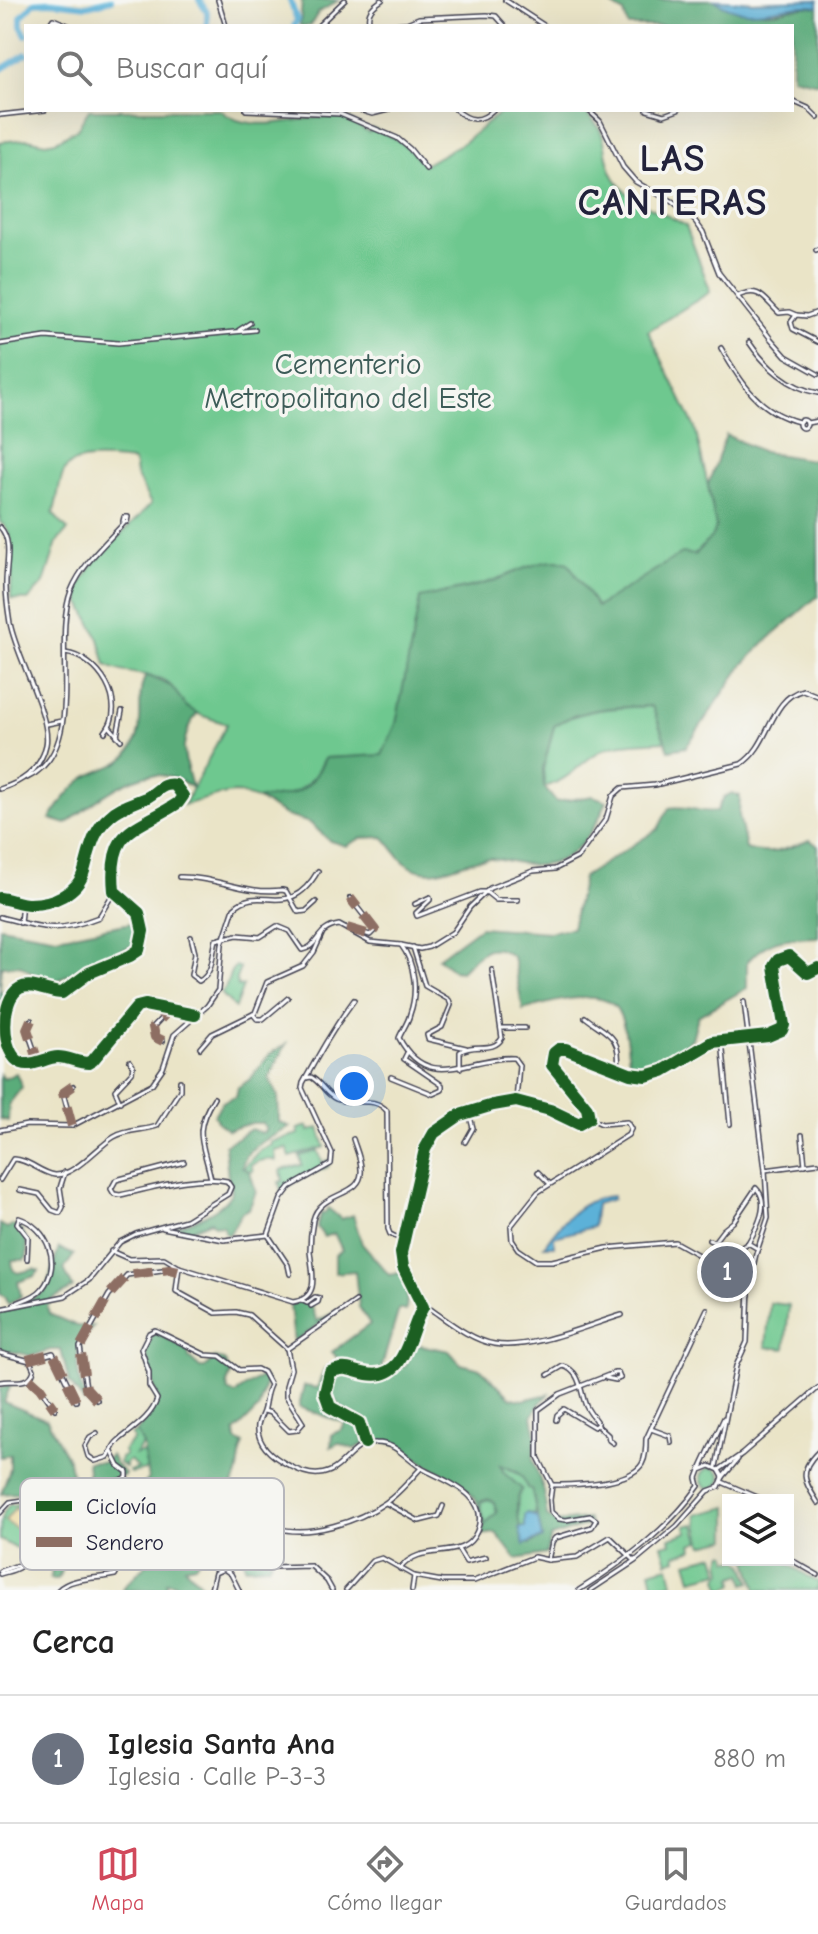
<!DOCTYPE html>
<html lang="es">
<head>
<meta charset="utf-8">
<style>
	:root { --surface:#fff; --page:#f6f6f6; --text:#222; --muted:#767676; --line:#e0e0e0; --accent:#d1495b }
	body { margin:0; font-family:"Comic Neue",sans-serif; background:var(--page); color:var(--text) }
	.controls { position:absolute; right:24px; bottom:24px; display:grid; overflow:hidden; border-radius:0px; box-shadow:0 8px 32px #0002 }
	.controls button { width:72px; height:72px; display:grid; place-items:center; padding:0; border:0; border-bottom:2px solid var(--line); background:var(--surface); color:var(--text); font:40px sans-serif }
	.you { position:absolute; left:354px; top:1086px; width:28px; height:28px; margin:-20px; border:6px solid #fff; border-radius:50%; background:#1a73e8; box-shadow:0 0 0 12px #1a73e833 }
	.badge { display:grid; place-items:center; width:52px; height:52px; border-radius:50%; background:var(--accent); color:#fff; font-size:26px; font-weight:700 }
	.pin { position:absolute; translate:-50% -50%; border:4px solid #fff; box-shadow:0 2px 8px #0006 }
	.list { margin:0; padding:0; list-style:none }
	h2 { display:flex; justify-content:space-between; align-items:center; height:104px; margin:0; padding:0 32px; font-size:34px }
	h2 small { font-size:26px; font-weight:400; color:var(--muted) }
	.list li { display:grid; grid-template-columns:52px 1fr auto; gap:24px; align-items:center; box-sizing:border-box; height:128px; padding:0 32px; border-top:2px solid var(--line) }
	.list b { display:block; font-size:30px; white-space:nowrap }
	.list p { margin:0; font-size:26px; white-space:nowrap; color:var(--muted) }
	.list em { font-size:26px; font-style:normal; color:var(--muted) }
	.icon { flex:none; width:44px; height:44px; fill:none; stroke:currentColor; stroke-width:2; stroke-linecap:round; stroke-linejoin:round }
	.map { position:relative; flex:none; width:818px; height:1590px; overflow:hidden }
	.search { position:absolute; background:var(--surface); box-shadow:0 8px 32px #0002; left:24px; right:24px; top:24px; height:88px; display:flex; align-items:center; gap:20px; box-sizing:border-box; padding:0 28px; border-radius:0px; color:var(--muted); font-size:30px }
	.sheet { height:232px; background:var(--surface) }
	nav { display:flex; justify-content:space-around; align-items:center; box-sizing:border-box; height:112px; border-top:2px solid var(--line); background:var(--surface); font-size:22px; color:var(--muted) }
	nav a { display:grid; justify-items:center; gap:4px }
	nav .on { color:var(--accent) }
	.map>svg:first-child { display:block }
</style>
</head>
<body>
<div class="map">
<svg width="818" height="1590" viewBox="0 0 818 1590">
	<rect width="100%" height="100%" fill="#f6f6f2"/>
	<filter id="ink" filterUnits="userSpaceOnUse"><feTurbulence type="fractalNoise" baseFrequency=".0125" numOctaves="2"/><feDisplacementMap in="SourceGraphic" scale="16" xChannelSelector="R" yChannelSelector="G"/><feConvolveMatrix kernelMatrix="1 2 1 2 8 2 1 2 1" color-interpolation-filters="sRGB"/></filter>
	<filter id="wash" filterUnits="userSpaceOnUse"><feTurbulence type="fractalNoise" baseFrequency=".006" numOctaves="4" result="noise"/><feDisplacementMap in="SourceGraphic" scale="32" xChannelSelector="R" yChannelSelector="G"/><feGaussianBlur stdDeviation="1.8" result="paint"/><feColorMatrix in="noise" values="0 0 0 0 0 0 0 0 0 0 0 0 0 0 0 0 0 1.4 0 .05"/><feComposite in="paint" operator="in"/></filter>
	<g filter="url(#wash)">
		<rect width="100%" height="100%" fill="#eae4c7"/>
		<g fill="#6ec88f" stroke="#487565" stroke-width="2">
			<path d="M89 110H220C254 139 302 113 342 117 352 118 360 128 369 132L372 128C398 138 407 144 424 165L464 142 503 110 583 111C614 135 599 150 614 177 630 205 661 209 686 226L709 287 710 292 648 331 695 428 714 513C715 517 716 521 716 526 712 560 624 588 597 607L568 563 531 566 486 583 396 724 382 756 325 758C312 786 291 801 259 799 251 799 244 793 235 793 218 794 200 801 184 805L227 724C213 719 197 716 186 706 176 697 175 685 161 679 144 672 122 675 106 665L99 639 80 601 78 589 94 562 151 504 136 475 134 461C117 460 75 453 65 470 58 482 58 501 53 514L68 530 57 542 44 583 28 600 11 599C10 577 20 535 0 522V142L28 139 45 143 56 141 77 129Z"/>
			<path d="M652 706 665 741C643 743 615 741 597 753 575 767 571 779 544 787L543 769 554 726C581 707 620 708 652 706Z"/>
			<path d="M236 966 240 968 236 979 238 987 243 986 235 1008 221 993C231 984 226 973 236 966Z"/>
			<path d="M308 1126 309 1131 319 1128 325 1147 290 1157 287 1148 275 1151 276 1161C269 1158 259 1160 251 1165L253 1171 248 1173 243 1168 261 1149 272 1145 271 1142 299 1134 298 1129Z"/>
			<polygon points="318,1151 324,1166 326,1165 325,1161 331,1160 328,1167 299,1179 281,1191 279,1182 283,1181 281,1170 302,1165 300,1156"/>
			<polygon points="770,1303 789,1305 785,1349 766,1347"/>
			<polygon points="136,1432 143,1444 135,1455 143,1452 147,1470 130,1473 129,1471 138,1468 130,1460 124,1464 126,1468 119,1463 120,1458 125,1455 123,1451 134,1439 131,1435"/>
			<path d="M500 1465C528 1476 533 1484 536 1515L528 1513 525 1527 519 1526 517 1497Z"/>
			<circle cx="711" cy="1478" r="10"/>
			<polygon points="488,1499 494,1502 497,1513 485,1524 480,1502"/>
			<path d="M20 1501 38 1516 35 1520 40 1528C37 1543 30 1545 15 1548L0 1540C0 1526 0 1514 10 1504L15 1505Z"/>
			<polygon points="728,1507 728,1539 703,1545 696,1515"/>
			<polygon points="695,1524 700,1541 692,1544 693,1549 675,1555 676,1559 667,1562 662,1545 671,1543 670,1538 688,1532 686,1526"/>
			<polygon points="724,1553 728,1554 728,1560 739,1560 744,1564 751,1582 745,1584 742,1574 733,1577 734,1584 722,1590 718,1578 723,1572 721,1561"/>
			<polygon points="715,1555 720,1572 692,1579 687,1562"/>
			<polygon points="748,1560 781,1560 818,1582 818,1590 757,1590"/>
			<polygon points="669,1566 673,1583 654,1588 650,1571"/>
		</g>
		<g fill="#5aac7a" stroke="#3e675a" stroke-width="2" fill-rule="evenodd">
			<polygon points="302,0 339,0 318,13 310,26 300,26"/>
			<path d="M604 0H715C727 10 756 13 772 12 789 11 801 4 818 7V83L792 77V26H628L624 13Z"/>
			<path d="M726 435 763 452 818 461V596L764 643 742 666 686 747 669 750 652 706C620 707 580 707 554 726L543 769 544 787 556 802 593 796 607 801C594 832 572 868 533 865 519 864 505 859 491 858 462 857 436 884 408 865 398 858 392 845 383 837L361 838 346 846 330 841 310 823 287 816 257 799C295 795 308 795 325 758L382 755 396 724 420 598C441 593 462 589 483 584 509 578 542 554 568 563L597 607 682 553 695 555 712 536 716 527 708 485Z"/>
			<path d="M146 675 171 686 187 707 197 713C178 743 183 754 192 787 179 780 165 773 149 775 122 779 86 808 66 824L50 819C60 804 71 787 87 777 100 769 121 766 130 752 149 726 133 699 146 675Z"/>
			<path d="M732 793 740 796 739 815 746 849C773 857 786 849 810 840L818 846V937C785 939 770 936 747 962V988L698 1016 692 1039 674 1052 642 1064 629 1061C627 1045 626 1026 618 1011 605 985 544 1004 523 1010L513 957C489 938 479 954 461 971L453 970 438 958 480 927 549 932 572 928 583 877 658 829 669 808C686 804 702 814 717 811L724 797Z"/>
			<polygon points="137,922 138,938 135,945 88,963 50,985 20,965 2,966 0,989 6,995 0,1035 0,927 57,937"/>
			<path d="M286 1044 269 1078 278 1096 279 1122 290 1127C274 1137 245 1145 242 1167L250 1172 256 1192 249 1209 242 1212 229 1235 225 1233 223 1226 214 1225 211 1221 190 1230 170 1227C190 1224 226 1209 232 1190L228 1178 225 1145 251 1129 262 1133 266 1129 262 1123H252L228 1130 218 1123 214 1115 222 1102 236 1097 238 1087 249 1080 269 1055Z"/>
			<polygon points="16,1073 22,1087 9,1104 8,1121 0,1119 0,1074 4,1079"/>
			<path d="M328 1208 341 1219 353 1215 362 1244 389 1275 404 1272 408 1282 406 1311 399 1309 381 1369 378 1372C355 1371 351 1361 328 1373L323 1389 329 1408 360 1425 365 1444 354 1449 338 1443 331 1447 332 1434 342 1430 345 1423 299 1407 304 1386 317 1388 324 1370 339 1360 332 1352 370 1324 359 1307 355 1271 335 1273V1255L342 1250 334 1233 324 1237 317 1227 321 1213 324 1214Z"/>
			<path d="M0 1224 7 1228 12 1225C28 1229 27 1244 27 1257L24 1260H12L13 1270 18 1273 35 1269 39 1271 35 1276 18 1282 21 1296 8 1305 6 1298 0 1294Z"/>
			<path d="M59 1248 74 1255 64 1269 73 1288 52 1299 47 1307 49 1314 77 1326H94C88 1333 81 1339 79 1347 75 1361 79 1387 86 1398L84 1402 69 1382 61 1350H50L32 1356 0 1349V1312L14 1309 45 1291Z"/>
			<polygon points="308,1298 317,1321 338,1311 294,1342 290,1305"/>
			<path d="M153 1334H159L188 1350 189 1358 200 1368H205L215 1358 224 1360 231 1374 227 1383 228 1391 235 1394 261 1377 266 1380 259 1408 235 1432 236 1440 244 1444C236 1461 242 1471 231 1487L249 1500 243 1506 247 1516 262 1529 254 1545 257 1555 271 1560 268 1566 245 1567 240 1546C216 1537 208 1545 195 1565L185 1567 206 1590H183L177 1584 167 1582V1590H121L160 1550 148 1540 97 1528 72 1542 58 1579H50L52 1573 48 1565 53 1559 41 1544 47 1537C41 1502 40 1490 1 1494L10 1469V1455L0 1457V1388L11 1384 4 1402 47 1420 69 1461 75 1490 85 1498 99 1503 136 1492 148 1480 143 1444 136 1432 156 1406 158 1398C151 1383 152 1368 145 1352Z"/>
			<path d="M419 1345 449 1351 461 1364 481 1369 511 1398 523 1400 549 1394 541 1402 532 1416 536 1435 533 1460 544 1491 547 1516 556 1522 588 1519 590 1524 551 1537 546 1554 516 1559 496 1533 482 1535 484 1525 476 1500 459 1481 429 1466 398 1444 369 1439 365 1420 344 1410 331 1396V1378C345 1366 359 1377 376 1380L406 1365 413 1346ZM500 1465C515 1471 523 1472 527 1488L532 1490 542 1538 530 1544C520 1530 511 1506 522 1489L504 1473ZM488 1499 494 1502 497 1513 485 1524 480 1502Z"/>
			<polygon points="111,1455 115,1464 125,1474 123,1476 99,1482 87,1482 85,1477 88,1472 87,1462 104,1462"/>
		</g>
		<polygon fill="#eeda9e" stroke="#887e6c" stroke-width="2" points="15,1508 26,1518 25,1525 17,1529 5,1521"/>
		<g fill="#5bb1d8" stroke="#3e6a8a" stroke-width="2">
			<path d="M715 0 753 2 818 0V7C782 1 748 26 715 0Z"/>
			<path d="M613 1196V1199L596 1204 593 1227 554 1237V1246H544C561 1222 582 1197 613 1196Z"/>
			<polygon points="528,1513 538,1518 542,1538 524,1545 519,1528 525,1527 525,1515"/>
		</g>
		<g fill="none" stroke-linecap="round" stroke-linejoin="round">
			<g stroke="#5bb1d8" stroke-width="6">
				<polyline points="199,0 207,12 207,26"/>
				<polyline points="290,0 297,20 294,26"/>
				<polyline points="26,35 21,26 21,17 34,3 51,2 87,6 111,0"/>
				<polyline points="0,70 26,54"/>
			</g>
		</g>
	</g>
	<g filter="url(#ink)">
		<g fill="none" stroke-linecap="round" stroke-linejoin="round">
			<defs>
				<g id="street">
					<polyline points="218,0 226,26"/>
					<path d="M382 0C373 6 367 11 369 22L374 26 407 23 419 18 487 15 496 16 505 26"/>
					<polyline points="505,0 545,26"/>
					<polyline points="51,22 53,19 70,26"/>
					<polyline points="318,26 345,0"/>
					<polyline points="792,101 808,108 818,118"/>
					<polyline points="246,110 340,114 397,138 410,149 426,169"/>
					<polyline points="359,110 372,114 388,110"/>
					<path d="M456 110C469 121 480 123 493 110"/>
					<polyline points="588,110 600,121 623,167 636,182 672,202 695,221 703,232 719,273 771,339 786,356 818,374"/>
					<polyline points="647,110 664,115 678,110"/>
					<polyline points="0,115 45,110"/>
					<polyline points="816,250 818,249"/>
					<path d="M738 296C760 286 764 299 779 313L789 312 796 315"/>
					<polyline points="818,312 807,316 796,315 791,322 793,329 818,342"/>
					<polyline points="239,330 250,323"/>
					<path d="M749 342C765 366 789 388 818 393"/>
					<polyline points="0,344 46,337 118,343 255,330"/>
					<path d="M721 348C741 383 759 412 799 422"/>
					<circle cx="803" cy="424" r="4"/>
					<polyline points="807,423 818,421"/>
					<polygon points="124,517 128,517 127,522 123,521"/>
					<path d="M0 527C14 542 5 567 6 586 6 598 8 610 10 623 16 656 52 718 46 745 41 769 23 782 0 789"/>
					<path d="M65 653C99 657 128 704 105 732"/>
					<polyline points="47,724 62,721"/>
					<polyline points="109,726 121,740"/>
					<polyline points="117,736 122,711"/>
					<path d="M27 778C89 749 51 643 71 591 82 564 105 544 124 523"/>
					<path d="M179 877C214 876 246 895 282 890L286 891 298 912 306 911 316 902"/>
					<path d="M0 898C10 899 20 904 30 904 52 904 78 893 84 871 90 850 93 830 110 816 119 807 131 804 143 799 156 795 160 782 175 785L183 796 178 803C134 832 108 827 114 891L139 913 143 931 139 950 130 956 89 973 62 993C49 993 32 982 20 988 0 998 0 1055 22 1063 34 1067 46 1057 58 1057 68 1057 78 1063 88 1063L93 1060 137 1007 145 1005 195 1015"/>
					<polyline points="415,904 430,897 430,900 416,913 417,916 480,892 486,892 496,900 518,900"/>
					<path d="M0 917C43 928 56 934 99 917L114 892"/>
					<polyline points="20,923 22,903"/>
					<polyline points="348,928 370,935 375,930 350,898"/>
					<path d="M191 937 195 953 191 975 199 981C214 974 212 954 216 940L237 935 260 937 277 926 289 931 302 950C319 947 315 929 339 925L370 942 401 945C415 963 418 992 410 1014 408 1023 402 1030 399 1038 429 1094 469 1055 514 1058L519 1065 516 1101"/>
					<path d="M401 945 420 949 429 947 453 932 470 907 490 888 533 871 555 869 578 857 606 819 613 796 622 788 655 785 741 764C771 745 769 699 803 690L818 696"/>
					<polyline points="413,947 425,986 449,1000 451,1005 442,1027 427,1035 428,1039 466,1048"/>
					<polyline points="253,1014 257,1019 263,1019 288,998"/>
					<path d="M585 1017C605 1033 622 1034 618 1069"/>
					<polyline points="31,1020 27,1029 38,1061"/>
					<polyline points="501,1028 525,1028"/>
					<polyline points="722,1040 730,1124"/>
					<polyline points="163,1041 155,1037 153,1027 167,1012"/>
					<polyline points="200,1048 212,1034 255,1013 267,982 303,966 314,952 323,932"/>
					<path d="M460 1068V1052C474 1042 493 1054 502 1038L492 970"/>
					<polyline points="391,1077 433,1094 442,1090 442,1085 404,1059 407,1053"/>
					<path d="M306 1078 311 1077C321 1082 325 1094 336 1099 353 1106 374 1095 387 1111L388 1229 390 1234 402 1240"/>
					<polyline points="120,1102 115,1090 132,1072 133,1066 130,1061"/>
					<polyline points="589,1118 602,1124 627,1122 631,1129 628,1135 538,1192 511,1226 512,1240 518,1249 536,1261 552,1261 607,1248 675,1242 711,1262 734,1291 749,1295"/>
					<polyline points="72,1126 63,1093 73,1086"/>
					<path d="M0 1130 27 1125 72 1126 152 1084 163 1068 174 1035 207 1006 218 990 222 944 234 908C261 882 288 923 318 871"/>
					<polyline points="802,1135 805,1165"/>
					<polyline points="465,1142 473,1128 469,1113"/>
					<polyline points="765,1170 818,1163"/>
					<polyline points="538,1172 550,1184"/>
					<path d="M211 1179C203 1142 192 1132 214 1098"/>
					<path d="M0 1180 13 1159C29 1159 40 1173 55 1175 75 1176 98 1146 114 1137 128 1129 143 1131 157 1126L180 1090V1081"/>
					<polyline points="20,1190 39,1194 52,1210 60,1213 63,1207 60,1188 65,1172"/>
					<path d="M163 1228 224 1240 268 1235 281 1199 290 1187 331 1164 332 1153 302 1088 303 1083C319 1054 334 1027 354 1000"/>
					<polyline points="268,1235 288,1265 290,1274"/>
					<polyline points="709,1240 736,1251 748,1243 758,1249"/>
					<path d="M714 1242 723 1230 733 1222 756 1188C771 1203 757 1228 748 1243"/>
					<path d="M111 1251 129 1259 164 1258 179 1267 293 1302C321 1298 312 1272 310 1251 310 1240 311 1230 313 1220 320 1190 364 1198 361 1169 361 1159 356 1149 353 1139"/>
					<polyline points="179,1267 176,1291 216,1313 236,1312 249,1315 287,1349 291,1369 286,1386 286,1396 303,1423 297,1430 289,1431 271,1413 264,1411"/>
					<polyline points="301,1300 307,1303 315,1297 319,1298 318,1302 311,1306"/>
					<path d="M14 1304C23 1300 36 1297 42 1289 63 1264 47 1227 19 1218L17 1223 28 1237 27 1259"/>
					<path d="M423 1307 429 1308C448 1321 471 1340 494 1344 532 1350 585 1326 622 1315"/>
					<path d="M0 1309 65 1296 89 1280 120 1242 136 1234 186 1220 228 1194 231 1187 227 1181C196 1174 150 1189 120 1195L114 1194 111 1189 116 1180 184 1162"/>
					<polyline points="287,1349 356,1301"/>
					<path d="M0 1353 30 1361 34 1370C29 1387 13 1379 0 1382"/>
					<polyline points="28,1360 53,1353 76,1401"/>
					<path d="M548 1375 563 1366C581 1371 580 1391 586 1406 589 1412 594 1418 598 1424L594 1427 564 1409 557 1415 556 1420"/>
					<polyline points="606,1378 616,1380 620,1378"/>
					<polyline points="30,1379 40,1388 55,1409"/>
					<polyline points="97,1400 86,1388 80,1347 109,1295 127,1275 169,1269 178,1271"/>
					<polyline points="597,1425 608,1435 609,1440 613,1443"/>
					<polyline points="651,1429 670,1436 671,1442"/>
					<path d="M97 1433 90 1437 85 1446 88 1456 95 1461 108 1457C112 1451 113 1445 118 1441 132 1429 152 1417 157 1399L149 1386V1372L141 1349 149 1333 155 1330 206 1355 220 1356 239 1370 257 1369 263 1372 270 1385C266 1393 266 1399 264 1408 263 1414 259 1419 258 1425 256 1445 274 1458 290 1466 299 1471 308 1475 319 1474 344 1473 350 1442 376 1443 398 1443 405 1459 423 1469 445 1481 491 1495 477 1531 463 1565 421 1539 400 1569"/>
					<path d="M365 1443 359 1423 330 1407 325 1393 330 1372C348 1365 349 1371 367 1374 407 1381 408 1332 423 1307L403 1267 401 1253 425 1149 434 1133 460 1115 493 1105 516 1101 550 1110 579 1124 589 1118 587 1108 552 1065 554 1053 559 1049H566L630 1074 646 1076 663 1071 712 1042 768 1036 782 1030 784 1025 774 966 778 960 789 956 808 973 818 968"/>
					<polyline points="716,1467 736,1366 747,1342 749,1285 756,1254 768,1218 765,1170 744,1002"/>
					<polyline points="700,1470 724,1418"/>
					<polyline points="719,1470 742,1454 818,1388"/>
					<polyline points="723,1477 738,1459"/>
					<polyline points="722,1482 764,1500"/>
					<polyline points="105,1484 124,1480 127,1477 127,1472 119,1466 112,1452"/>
					<path d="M552 1485C574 1485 630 1484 642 1464 646 1457 646 1448 646 1439L707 1309"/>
					<polyline points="386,1503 419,1521 439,1516 443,1506"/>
					<path d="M818 1503C804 1481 798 1471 818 1452"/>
					<path d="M252 1510C260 1517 267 1524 277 1528 309 1538 359 1521 385 1503 399 1494 410 1480 421 1468"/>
					<path d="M0 1513 10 1502 24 1500C53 1512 40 1553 18 1568 13 1571 6 1572 0 1574"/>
					<polyline points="458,1549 466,1562 486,1557"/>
					<polyline points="788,1558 818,1575"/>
					<polyline points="548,1560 552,1542 555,1538 592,1527 596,1520 590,1516 566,1520 559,1519 551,1512 550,1500 552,1485 538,1457 538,1410 560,1394 614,1373 618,1373 620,1378"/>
					<polyline points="272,1567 311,1566 327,1581 332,1590"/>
					<polyline points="0,1571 18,1565"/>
					<path d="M58 1590C71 1577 97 1579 115 1575L119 1568"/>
					<polyline points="211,1590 215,1573 224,1569 231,1574 239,1590"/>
					<polyline points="346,1590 372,1561 382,1558 414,1576 442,1581 474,1581 534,1557 548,1560 577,1557 610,1537 634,1560"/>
					<polyline points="412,1590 414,1576"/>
					<path d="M579 1590C622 1563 669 1529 699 1486L697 1478 700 1470 710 1466 719 1470 723 1477 719 1487 708 1491 677 1526 635 1561 591 1590"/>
				</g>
			</defs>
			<use href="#street" stroke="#403f50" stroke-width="6"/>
			<use href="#street" stroke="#fff" stroke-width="3"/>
			<g stroke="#8d6e63" stroke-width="10" stroke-dasharray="20 10" stroke-linecap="butt">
				<polyline points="347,928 370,935 375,930 350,898"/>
				<polyline points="31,1020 27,1029 38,1062"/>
				<polyline points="163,1041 155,1037 153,1027 168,1011"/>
				<polyline points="72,1126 63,1093 73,1086"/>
				<polyline points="27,1360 53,1353 76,1401"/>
				<polyline points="30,1379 40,1388 55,1409"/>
				<polyline points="97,1400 86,1388 80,1347 109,1295 127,1275 169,1269 178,1271"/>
			</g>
			<defs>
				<g id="cycleway">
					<path d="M0 898C10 899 20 904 30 904 52 904 78 893 84 871 90 850 93 830 110 816 119 807 131 804 143 799 156 795 160 782 175 785L183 796 178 803C134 832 108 827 114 891L139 913 143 931 139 950 130 956 89 973 62 993C49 993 32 982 20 988 0 998 0 1055 22 1063 34 1067 46 1057 58 1057 68 1057 78 1063 88 1063L93 1060 137 1007 145 1005 195 1015"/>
					<path d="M365 1443 359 1423 330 1407 325 1393 330 1372C348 1365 349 1371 367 1374 407 1381 408 1332 423 1307L403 1267 401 1253 425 1149 434 1133 460 1115 493 1105 516 1101 550 1110 579 1124 589 1118 587 1108 552 1065 554 1053 559 1049H566L630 1074 646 1076 663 1071 712 1042 768 1036 782 1030 784 1025 774 966 778 960 789 956 808 973 818 968"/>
				</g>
			</defs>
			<use href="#cycleway" stroke="#f6f6f2" stroke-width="17"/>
			<use href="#cycleway" stroke="#1b5e20" stroke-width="12"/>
		</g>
	</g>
	<g text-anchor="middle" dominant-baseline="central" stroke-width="7" stroke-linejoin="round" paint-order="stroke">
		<g font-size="30" fill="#3d5c58" stroke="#f6f6f2">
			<text x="348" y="364">Cementerio<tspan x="348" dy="34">Metropolitano del Este</tspan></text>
		</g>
		<g font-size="38" font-weight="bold" letter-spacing="2" fill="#22223b" stroke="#f6f6f2">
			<text x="673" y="159">LAS<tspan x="673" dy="44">CANTERAS</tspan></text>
		</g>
	</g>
	<rect x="20" y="1478" width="264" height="92" rx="12" fill="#f6f6f2" stroke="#b6b6bb" stroke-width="2"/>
	<rect x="36" y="1501" width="36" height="10" fill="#1b5e20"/>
	<rect x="36" y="1537" width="36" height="10" fill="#8d6e63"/>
	<g font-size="22" fill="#22223b">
		<text x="86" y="1514">Ciclovía</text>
		<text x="86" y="1550">Sendero</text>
	</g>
</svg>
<div class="controls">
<button><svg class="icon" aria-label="layers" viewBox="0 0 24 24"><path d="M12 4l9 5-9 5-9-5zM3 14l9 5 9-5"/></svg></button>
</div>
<div class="you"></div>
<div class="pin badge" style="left:727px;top:1272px;background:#6b7280">1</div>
<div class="search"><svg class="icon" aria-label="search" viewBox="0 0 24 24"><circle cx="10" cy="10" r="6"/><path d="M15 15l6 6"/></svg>Buscar aquí</div>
</div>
<section class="sheet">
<h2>Cerca<small></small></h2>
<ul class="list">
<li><span class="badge" style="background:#6b7280">1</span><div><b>Iglesia Santa Ana</b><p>Iglesia · Calle P-3-3</p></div><em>880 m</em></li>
</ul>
</section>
<nav>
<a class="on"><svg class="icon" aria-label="map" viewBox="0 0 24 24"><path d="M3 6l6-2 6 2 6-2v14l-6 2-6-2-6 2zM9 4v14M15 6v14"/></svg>Mapa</a>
<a><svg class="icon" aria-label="directions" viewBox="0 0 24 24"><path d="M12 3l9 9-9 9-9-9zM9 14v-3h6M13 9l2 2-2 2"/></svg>Cómo llegar</a>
<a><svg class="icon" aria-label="saved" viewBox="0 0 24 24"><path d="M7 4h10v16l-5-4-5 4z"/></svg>Guardados</a>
</nav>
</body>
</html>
